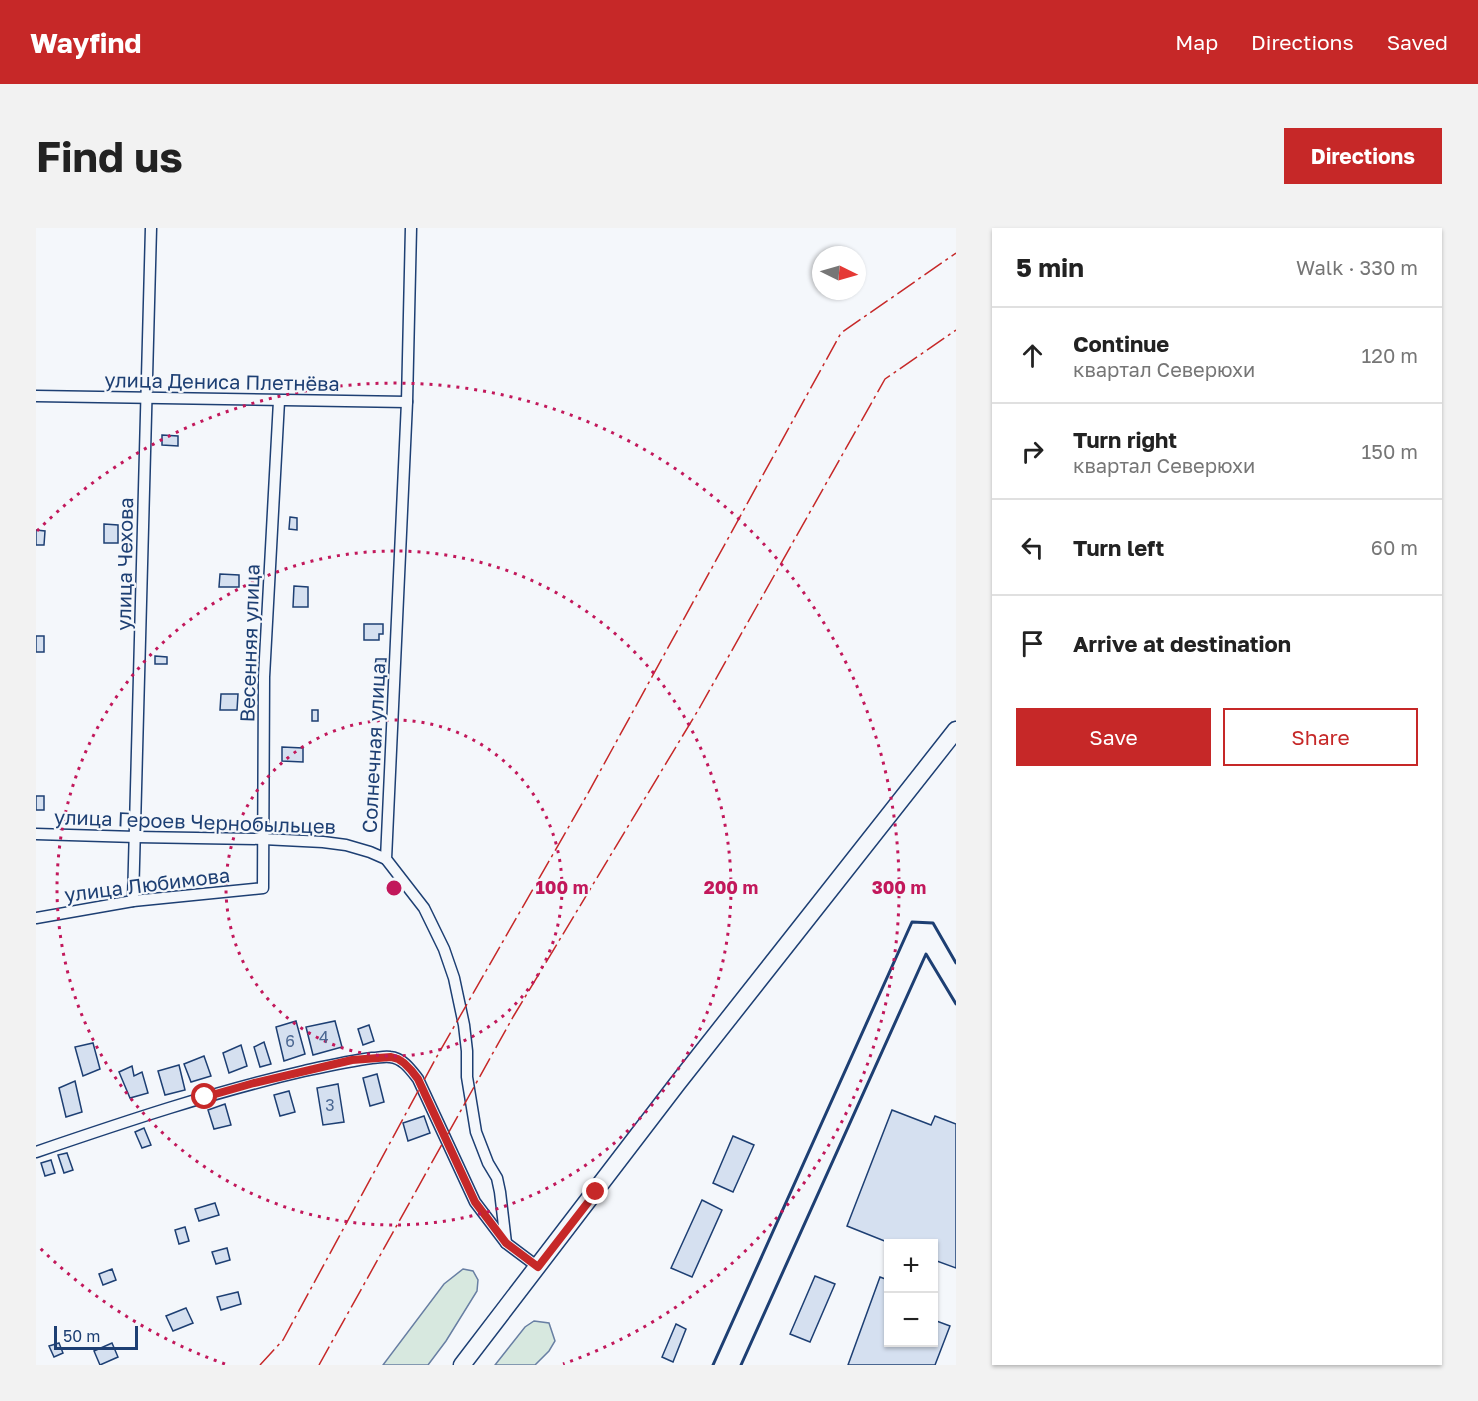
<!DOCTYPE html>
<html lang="en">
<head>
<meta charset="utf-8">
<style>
	:root { --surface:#fff; --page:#f2f2f2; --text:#222; --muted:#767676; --line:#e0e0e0; --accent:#c62828 }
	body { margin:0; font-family:"Golos Text",sans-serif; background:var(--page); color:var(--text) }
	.controls { position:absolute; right:18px; bottom:18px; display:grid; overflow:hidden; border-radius:0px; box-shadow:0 2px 4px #0004 }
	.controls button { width:54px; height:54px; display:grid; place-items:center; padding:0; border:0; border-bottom:2px solid var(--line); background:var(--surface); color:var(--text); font:30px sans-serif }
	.compass { position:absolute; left:776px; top:18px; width:54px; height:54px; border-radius:50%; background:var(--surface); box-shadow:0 2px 4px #0004; rotate:95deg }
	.scale { position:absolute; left:18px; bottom:15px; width:84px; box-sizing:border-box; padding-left:6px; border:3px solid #1d3f73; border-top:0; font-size:16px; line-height:21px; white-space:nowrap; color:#1d3f73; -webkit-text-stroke:4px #f4f7fb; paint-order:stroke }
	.stop { position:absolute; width:18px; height:18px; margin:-14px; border:4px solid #c62828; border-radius:50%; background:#fff }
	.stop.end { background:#c62828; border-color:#fff; box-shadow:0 2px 6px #0008 }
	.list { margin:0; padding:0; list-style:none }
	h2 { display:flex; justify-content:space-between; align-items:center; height:78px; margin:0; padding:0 24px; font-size:26px }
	h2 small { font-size:20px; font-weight:400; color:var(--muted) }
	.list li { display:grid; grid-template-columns:39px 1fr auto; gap:18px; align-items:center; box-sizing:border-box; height:96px; padding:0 24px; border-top:2px solid var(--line) }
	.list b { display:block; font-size:22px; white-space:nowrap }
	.list p { margin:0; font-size:20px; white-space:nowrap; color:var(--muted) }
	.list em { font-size:20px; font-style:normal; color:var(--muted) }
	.actions { display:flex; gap:12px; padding:18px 24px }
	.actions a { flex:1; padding:14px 0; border:2px solid var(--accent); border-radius:0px; text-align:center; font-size:21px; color:var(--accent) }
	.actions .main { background:var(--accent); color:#fff }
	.icon { flex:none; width:33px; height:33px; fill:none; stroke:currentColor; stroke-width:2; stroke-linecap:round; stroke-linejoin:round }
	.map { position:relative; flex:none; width:920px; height:1137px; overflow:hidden; border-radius:0px }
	header { display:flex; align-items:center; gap:36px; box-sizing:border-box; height:84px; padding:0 30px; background:var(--accent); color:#fff }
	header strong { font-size:28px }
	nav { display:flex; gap:33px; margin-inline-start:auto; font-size:21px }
	.intro { display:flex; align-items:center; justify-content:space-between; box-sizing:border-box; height:144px; padding:0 36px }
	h1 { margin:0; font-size:42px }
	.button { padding:15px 27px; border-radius:0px; background:var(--accent); color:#fff; font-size:21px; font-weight:700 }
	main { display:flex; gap:36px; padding:0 36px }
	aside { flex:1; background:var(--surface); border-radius:0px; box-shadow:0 2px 4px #0004 }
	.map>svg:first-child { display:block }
</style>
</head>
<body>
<header>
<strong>Wayfind</strong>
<nav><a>Map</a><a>Directions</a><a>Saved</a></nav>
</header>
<div class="intro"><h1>Find us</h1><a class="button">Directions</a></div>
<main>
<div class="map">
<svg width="920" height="1137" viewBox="0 0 920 1137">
	<rect width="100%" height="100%" fill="#f4f7fb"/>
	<g fill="#d7e8df" stroke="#687fa3" stroke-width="1.5">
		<polygon points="427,1041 437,1043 442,1052 441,1063 410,1113 392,1137 347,1137 408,1056"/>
		<polygon points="498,1093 513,1095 519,1113 513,1123 499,1137 459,1137 489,1099"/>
	</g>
	<g fill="#d5e0f0" stroke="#1d3f73" stroke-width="1.5">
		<polygon points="126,207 142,208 142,218 126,217"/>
		<polygon points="254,289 261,290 261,302 253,301"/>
		<polygon points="68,296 82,297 82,315 68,315"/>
		<polygon points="0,302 9,303 8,317 0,317"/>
		<polygon points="184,346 203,347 203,359 183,359"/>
		<polygon points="258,358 272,359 272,379 257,379"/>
		<polygon points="328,396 347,396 347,406 343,406 343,412 328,412"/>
		<rect x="0" y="408" width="8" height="16"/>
		<polygon points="119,428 131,429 131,436 119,436"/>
		<polygon points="340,431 350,431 349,439 339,439"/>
		<polygon points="185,466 202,466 201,482 184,482"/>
		<rect x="276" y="482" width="6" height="11"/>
		<polygon points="246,519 267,520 267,534 246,533"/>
		<rect x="0" y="568" width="8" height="14"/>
		<polygon points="260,793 269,826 248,833 240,799"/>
		<polygon points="299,793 306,819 277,827 270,799"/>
		<polygon points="333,797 338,813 327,817 322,801"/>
		<polygon points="228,814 235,836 224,839 218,819"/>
		<polygon points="57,815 64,841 47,848 39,819"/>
		<polygon points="205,817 211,838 193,845 187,825"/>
		<polygon points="168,828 175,848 155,854 148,836"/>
		<polygon points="143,837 149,862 129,867 122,843"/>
		<polygon points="96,838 98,848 106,844 112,865 94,870 83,844"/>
		<polygon points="341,846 348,874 334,878 327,850"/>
		<polygon points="39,853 46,884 30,889 23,860"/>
		<polygon points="302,856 308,894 287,897 281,860"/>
		<polygon points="253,863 259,884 244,888 238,867"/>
		<polygon points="189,876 195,897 178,901 172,882"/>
		<polygon points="856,882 895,897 899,888 920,896 920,1040 898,1032 898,1016 856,1016 811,998"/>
		<polygon points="388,888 394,905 372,913 367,895"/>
		<polygon points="108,900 115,917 106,920 99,904"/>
		<polygon points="697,908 718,917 697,964 677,955"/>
		<polygon points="31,925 37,942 28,945 22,927"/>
		<polygon points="15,932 19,945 9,948 5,935"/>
		<polygon points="666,972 686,982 656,1049 635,1040"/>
		<polygon points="179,975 183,987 163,993 159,981"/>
		<polygon points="149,999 153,1013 143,1016 139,1002"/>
		<polygon points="191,1020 194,1032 180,1036 176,1024"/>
		<polygon points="76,1041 80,1052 67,1057 63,1046"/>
		<polygon points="779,1048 799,1056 774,1114 754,1106"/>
		<polygon points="844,1049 852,1052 852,1114 898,1114 898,1092 914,1098 899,1137 812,1137"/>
		<polygon points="202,1064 205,1076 185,1082 181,1069"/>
		<polygon points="150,1080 157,1095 137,1103 130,1088"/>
		<polygon points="640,1096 650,1101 637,1134 626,1129"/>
		<polygon points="23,1115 27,1125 18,1129 13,1118"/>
		<polygon points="76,1115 82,1129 64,1137 58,1123"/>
	</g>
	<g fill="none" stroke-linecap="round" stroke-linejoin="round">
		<defs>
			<g id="street">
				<polyline points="375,0 371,174 350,631 388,680 408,721 418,750 428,797 431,823 431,849 440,904 452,935 461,950 464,964 470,1015"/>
				<polyline points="0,168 371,174"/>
				<polyline points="0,606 100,609 227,611 287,614 310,617 334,624 350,631"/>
				<polyline points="97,673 115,0"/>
				<polyline points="0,690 97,673 227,660 228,449 243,173"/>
				<path d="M0 924C88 894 177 864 268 843 291 838 313 833 336 830 342 830 348 828 354 829 367 830 375 842 382 851L439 974 470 1015 502 1039"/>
			</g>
			<polyline id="primary" points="426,1137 641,856 920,502"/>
		</defs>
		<use href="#street" stroke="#1d3f73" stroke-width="13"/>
		<use href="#primary" stroke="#1d3f73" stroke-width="19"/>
		<use href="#street" stroke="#f4f7fb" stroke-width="10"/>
		<use href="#primary" stroke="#f4f7fb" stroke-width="16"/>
		<g stroke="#1d3f73" stroke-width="3">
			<polyline points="677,1137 876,694 897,695 920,735"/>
			<polyline points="705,1137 890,726 920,776"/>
		</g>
		<g stroke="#c62828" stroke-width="1.5" stroke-dasharray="21 4.5 3 4.5" stroke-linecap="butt">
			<polyline points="224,1137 247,1112 400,830 551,567 805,105 920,25"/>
			<polyline points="283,1137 477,789 664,479 849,151 920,102"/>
		</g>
	</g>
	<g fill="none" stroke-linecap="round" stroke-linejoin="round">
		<polyline stroke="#c62828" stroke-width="8" points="169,869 218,855 316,832 355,829 362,831 368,835 375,842 382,851 439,974 470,1015 502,1039 560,964"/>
	</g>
	<g fill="none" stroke="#c2185b" stroke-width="3" stroke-dasharray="3 6">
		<circle cx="358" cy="660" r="168"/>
		<circle cx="358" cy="660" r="337"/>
		<path d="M189 1136A505 505 0 0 1 1 1017M1 303A505 505 0 1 1 527 1136"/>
	</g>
	<g text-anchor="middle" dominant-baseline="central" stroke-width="4.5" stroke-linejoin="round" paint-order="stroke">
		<g font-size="16" fill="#4b6792">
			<text x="288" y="809">4</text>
			<text x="254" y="813">6</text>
			<text x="294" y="877">3</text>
		</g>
		<g font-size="20" fill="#1d3f73" stroke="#f4f7fb">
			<text transform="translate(186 153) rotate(1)">улица Дениса Плетнёва</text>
			<text transform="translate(88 336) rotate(-89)">улица Чехова</text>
			<text transform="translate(213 415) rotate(-88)">Весенняя улица</text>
			<text transform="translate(337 520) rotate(-87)">Солнечная улица</text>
			<text transform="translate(159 593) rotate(2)">улица Героев Чернобыльцев</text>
			<text transform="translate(111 656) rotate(-7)">улица Любимова</text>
		</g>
	</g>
	<circle cx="358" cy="660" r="9" fill="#c2185b" stroke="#f4f7fb" stroke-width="3"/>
	<g font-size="18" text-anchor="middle" font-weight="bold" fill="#c2185b" stroke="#f4f7fb" stroke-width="4.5" stroke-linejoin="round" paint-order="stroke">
		<text x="526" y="666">100 m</text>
		<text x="695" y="666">200 m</text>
		<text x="863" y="666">300 m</text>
	</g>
</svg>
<div class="controls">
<button>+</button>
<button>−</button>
</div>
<svg class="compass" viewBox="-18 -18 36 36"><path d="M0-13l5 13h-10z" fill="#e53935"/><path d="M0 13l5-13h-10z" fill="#767676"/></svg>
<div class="scale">50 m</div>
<div class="stop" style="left:169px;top:869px"></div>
<div class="stop end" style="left:560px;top:964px"></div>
</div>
<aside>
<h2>5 min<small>Walk · 330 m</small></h2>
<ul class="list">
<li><svg class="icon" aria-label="ahead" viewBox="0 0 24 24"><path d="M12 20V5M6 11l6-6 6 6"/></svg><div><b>Continue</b><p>квартал Северюхи</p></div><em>120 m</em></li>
<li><svg class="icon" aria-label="right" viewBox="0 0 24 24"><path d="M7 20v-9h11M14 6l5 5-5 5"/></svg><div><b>Turn right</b><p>квартал Северюхи</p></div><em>150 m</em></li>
<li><svg class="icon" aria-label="left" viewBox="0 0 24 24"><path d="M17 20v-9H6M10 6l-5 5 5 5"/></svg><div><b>Turn left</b></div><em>60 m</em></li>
<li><svg class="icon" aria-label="arrive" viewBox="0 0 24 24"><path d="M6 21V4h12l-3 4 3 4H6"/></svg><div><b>Arrive at destination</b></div></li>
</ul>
<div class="actions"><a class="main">Save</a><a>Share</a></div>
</aside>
</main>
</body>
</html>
